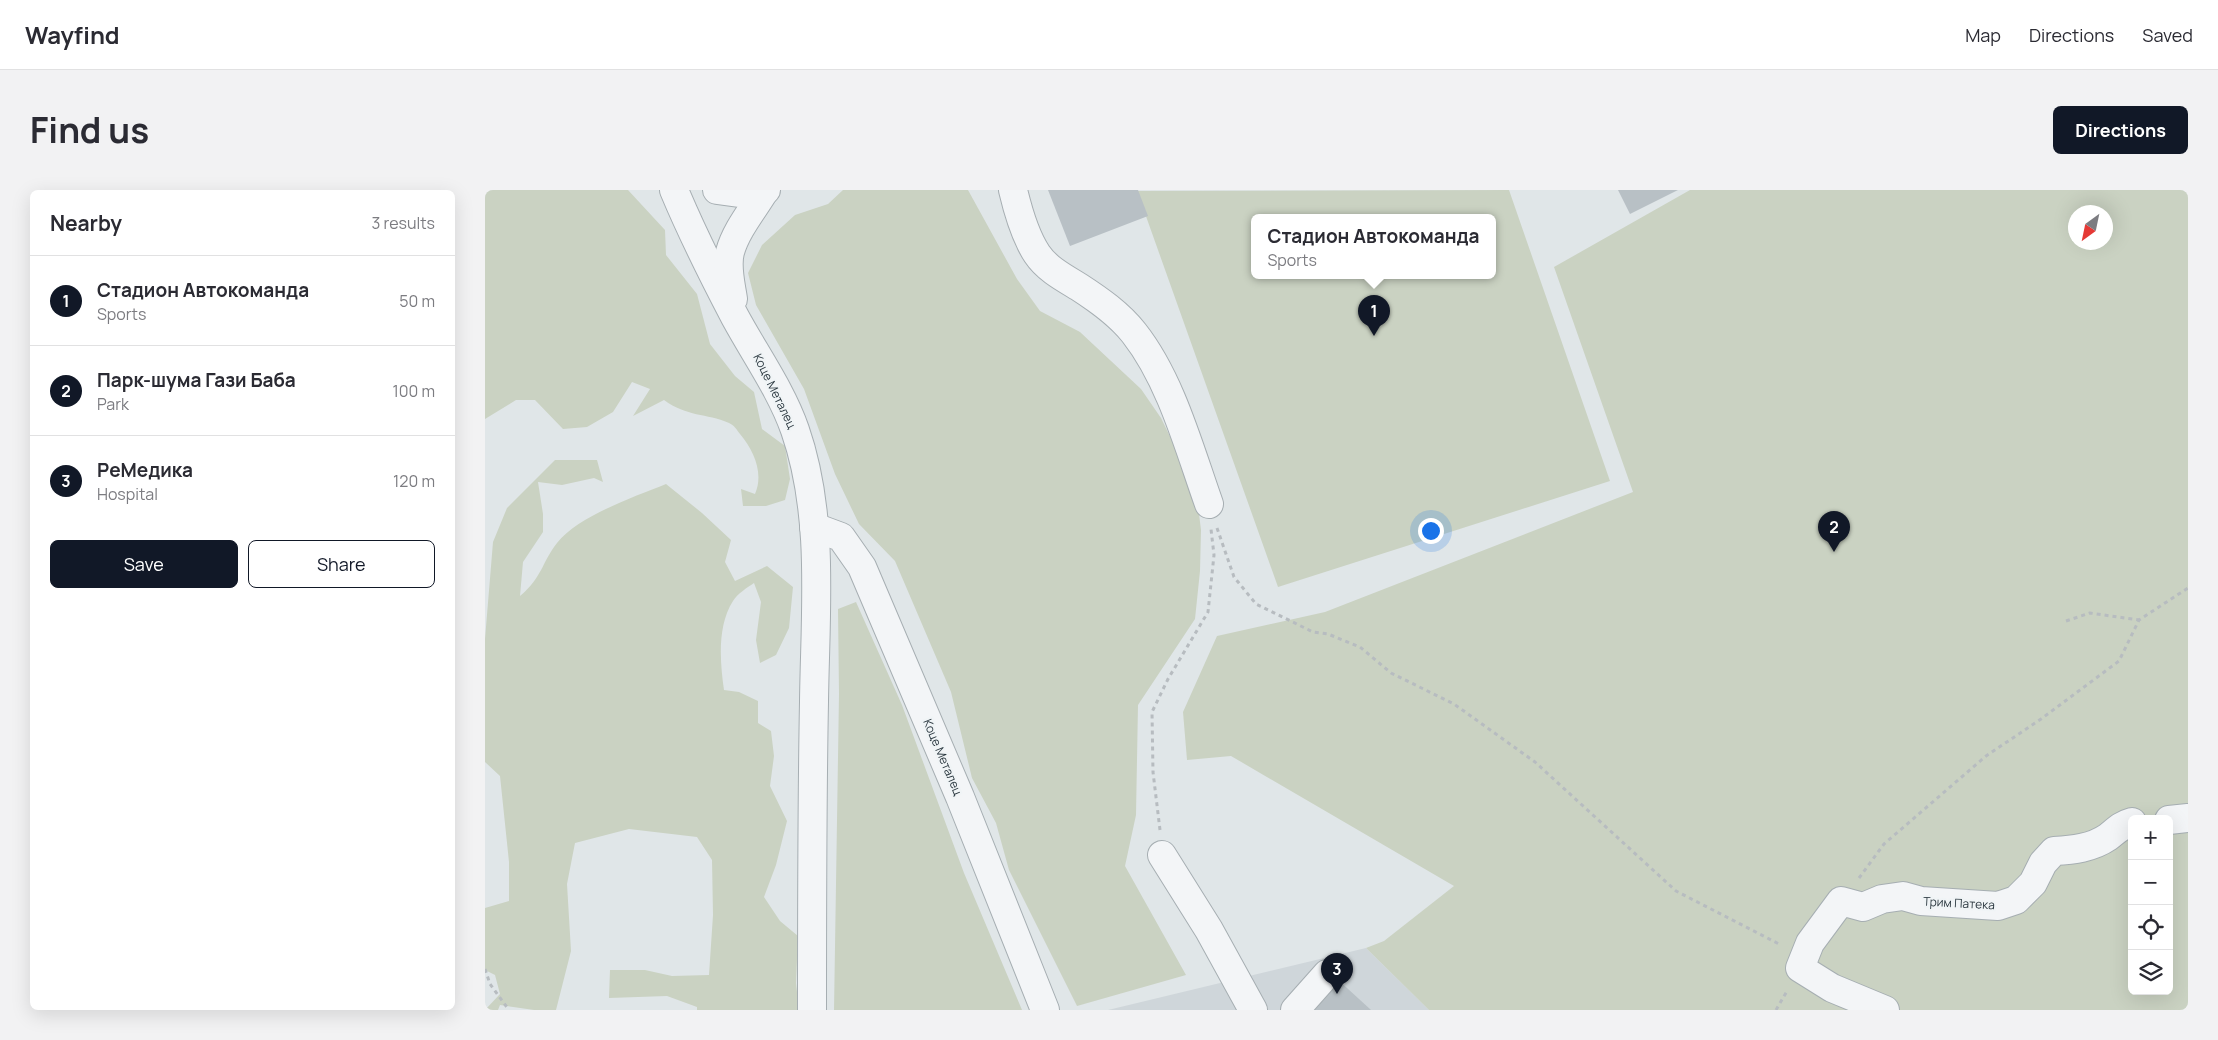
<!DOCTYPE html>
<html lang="en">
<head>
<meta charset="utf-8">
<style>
	:root { --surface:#fff; --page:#f2f2f3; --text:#2b2b33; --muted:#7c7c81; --line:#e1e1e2; --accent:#111827 }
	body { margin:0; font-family:Manrope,sans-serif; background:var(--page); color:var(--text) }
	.controls { position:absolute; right:15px; bottom:15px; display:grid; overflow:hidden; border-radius:8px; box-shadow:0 5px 20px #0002 }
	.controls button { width:45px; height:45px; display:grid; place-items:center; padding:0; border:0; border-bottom:1px solid var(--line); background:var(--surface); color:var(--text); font:25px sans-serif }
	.compass { position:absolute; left:1583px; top:15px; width:45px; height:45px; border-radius:50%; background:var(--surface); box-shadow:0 5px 20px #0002; rotate:213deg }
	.you { position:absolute; left:945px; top:340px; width:18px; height:18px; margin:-12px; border:4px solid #fff; border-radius:50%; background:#1a73e8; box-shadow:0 0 0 8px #1a73e833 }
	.badge { display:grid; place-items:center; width:32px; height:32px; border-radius:50%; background:var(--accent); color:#fff; font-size:16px; font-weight:700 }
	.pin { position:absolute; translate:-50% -41px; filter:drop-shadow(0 1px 2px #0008) }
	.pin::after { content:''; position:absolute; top:26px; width:18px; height:15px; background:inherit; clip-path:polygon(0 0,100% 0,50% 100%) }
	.popup { position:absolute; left:766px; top:24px; width:245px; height:65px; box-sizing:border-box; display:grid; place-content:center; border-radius:8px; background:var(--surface); filter:drop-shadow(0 1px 4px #0005); font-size:16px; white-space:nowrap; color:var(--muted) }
	.popup b { font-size:19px; color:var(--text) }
	.popup::after { content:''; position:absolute; left:50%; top:100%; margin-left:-10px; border:10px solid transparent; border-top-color:var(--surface) }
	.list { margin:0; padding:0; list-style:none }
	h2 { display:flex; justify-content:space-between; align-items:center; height:65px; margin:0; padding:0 20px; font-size:21px }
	h2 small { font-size:16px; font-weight:400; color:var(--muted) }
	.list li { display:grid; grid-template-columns:32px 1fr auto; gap:15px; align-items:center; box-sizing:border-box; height:90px; padding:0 20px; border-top:1px solid var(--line) }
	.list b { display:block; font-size:19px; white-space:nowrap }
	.list p { margin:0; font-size:16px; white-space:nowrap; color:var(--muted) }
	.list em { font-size:16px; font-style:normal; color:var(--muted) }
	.actions { display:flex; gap:10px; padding:15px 20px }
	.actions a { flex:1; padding:11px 0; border:1px solid var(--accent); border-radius:8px; text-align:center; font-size:18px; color:var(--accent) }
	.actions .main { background:var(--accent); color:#fff }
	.icon { flex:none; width:28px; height:28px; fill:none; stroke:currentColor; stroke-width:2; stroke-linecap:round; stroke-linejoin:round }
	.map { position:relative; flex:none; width:1703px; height:820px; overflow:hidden; border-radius:8px }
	header { display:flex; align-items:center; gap:30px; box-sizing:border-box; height:70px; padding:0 25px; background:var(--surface); border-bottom:1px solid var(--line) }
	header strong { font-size:24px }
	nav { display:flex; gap:28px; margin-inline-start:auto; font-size:18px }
	.intro { display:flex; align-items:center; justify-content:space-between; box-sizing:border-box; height:120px; padding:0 30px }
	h1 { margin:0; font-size:35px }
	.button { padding:12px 22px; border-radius:8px; background:var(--accent); color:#fff; font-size:18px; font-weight:700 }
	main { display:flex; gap:30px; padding:0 30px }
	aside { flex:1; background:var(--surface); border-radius:8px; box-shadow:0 5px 20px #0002 }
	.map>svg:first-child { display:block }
</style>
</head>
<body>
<header>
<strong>Wayfind</strong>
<nav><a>Map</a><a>Directions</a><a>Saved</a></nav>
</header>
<div class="intro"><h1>Find us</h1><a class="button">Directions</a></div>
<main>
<aside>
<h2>Nearby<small>3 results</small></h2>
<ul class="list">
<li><span class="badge">1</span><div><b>Стадион Автокоманда</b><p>Sports</p></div><em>50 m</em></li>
<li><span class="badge">2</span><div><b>Парк-шума Гази Баба</b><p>Park</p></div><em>100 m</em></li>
<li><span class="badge">3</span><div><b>РеМедика</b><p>Hospital</p></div><em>120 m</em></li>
</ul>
<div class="actions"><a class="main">Save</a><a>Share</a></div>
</aside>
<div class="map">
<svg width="1703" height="820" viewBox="0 0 1703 820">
	<rect width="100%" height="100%" fill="#e0e6e8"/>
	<polygon fill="#cfd6da" points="881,758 944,820 623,820"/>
	<g fill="#cad2c2" fill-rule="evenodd">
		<path d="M0 0H143L180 40 181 65 212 104 225 154 250 186 269 202 277 239 300 256 305 289 300 310 281 316H258L256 299 270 304C279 283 269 261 255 244 252 240 249 235 244 233 221 223 202 227 179 210L148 226 165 199 147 192 128 222 102 237 78 239 50 210H31L0 229Z"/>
		<polygon points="358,0 483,0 532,89 555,121 595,142 656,199 676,228 711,300 716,340 715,381 710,429 653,515 651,625 640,676 701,785 592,816 524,680 511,633 487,588 466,502 410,371 374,334 350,284 319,199 271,115 263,83 277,55 310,25 343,14"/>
		<path d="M1024 0 1125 291 793 397 652 1ZM770 27H1008V85H770Z"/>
		<path d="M1205 0H1703V820H944L881 758 899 751 969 696 746 566 702 570 698 522 732 446 840 422 1148 302 1069 77ZM1590 22H1620V52H1590ZM1647 629H1684V801H1647Z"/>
		<path d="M70 270H112L118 292 109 288 77 295 53 292 58 324V342L38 372 35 406C57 388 57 372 72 353 93 326 149 307 181 294L217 323 246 350 240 372 250 391 282 376 308 397 304 438 291 465 275 473 271 450 276 412 269 393C263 397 252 404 248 411 232 436 235 472 239 500L254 502 273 511V533L286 541 289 566 285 596 302 631 291 675 279 707 295 731 313 746 311 793 314 820H212V817L182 806 124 808 125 780H160L187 786 224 785 228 725 227 670 212 647 144 639 90 653 82 694 86 761 71 820H49L15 815 13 820H0L15 804 10 785 0 780V718L24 711V672L15 586 0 572V449L8 352 22 318Z"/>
		<polygon points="371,412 417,515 479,683 537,820 349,820 354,504 353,419"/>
	</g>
	<g fill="#b8c0c5">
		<polygon points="563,0 653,0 663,26 585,56"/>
		<polygon points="1133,0 1193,0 1145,24"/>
		<polygon points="851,788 886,820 821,820"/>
	</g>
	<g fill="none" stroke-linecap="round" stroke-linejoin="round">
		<defs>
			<g id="minor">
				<path d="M189 0C207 43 228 85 250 127 270 164 296 200 310 240 340 326 330 423 329 512 327 615 327 717 327 820"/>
				<polyline points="232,0 254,3 281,0"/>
				<path d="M528 0C533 21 540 46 552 64 562 79 579 88 594 97 614 110 634 124 649 143 686 190 704 258 724 314"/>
				<path d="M248 109C246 95 241 77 245 62 251 40 268 20 280 0"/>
				<polyline points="329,337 356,347 377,377 475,607 560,820"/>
				<polyline points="1684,630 1703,628"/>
				<polyline points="677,665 724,740 768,820"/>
				<polyline points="810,820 842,784"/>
				<path d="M1400 820 1347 798 1315 778 1325 753 1356 711 1378 717 1397 709 1418 706 1436 711 1513 716 1531 710 1548 693 1558 673 1569 661C1588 660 1607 658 1623 647 1632 640 1636 635 1647 632"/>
			</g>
		</defs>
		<use href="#minor" stroke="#a6aeb2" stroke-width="30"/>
		<g stroke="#b7bcc0" stroke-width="3" stroke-dasharray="4 4" stroke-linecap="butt">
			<polyline points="732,338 749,387 771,414 828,442 843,444 875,457 906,483 969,514 1050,572 1191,701 1296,755"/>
			<polyline points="1581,431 1605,423 1654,430"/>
			<polyline points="675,640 668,582 667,522 683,489 723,422 729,365 726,339"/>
			<polyline points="1374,688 1399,654 1501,566 1556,529 1634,471 1654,430 1703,398"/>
			<polyline points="0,779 5,794 24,820"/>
			<polyline points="1291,820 1302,801"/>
		</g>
		<use href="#minor" stroke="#f3f5f7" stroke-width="28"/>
	</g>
	<g text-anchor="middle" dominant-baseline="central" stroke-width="4.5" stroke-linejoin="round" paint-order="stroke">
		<g font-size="12" fill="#2a373f" stroke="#f0f4f6">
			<text transform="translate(290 201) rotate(64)">Коце Металец</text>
			<text transform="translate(458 567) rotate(67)">Коце Металец</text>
			<text transform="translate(1474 713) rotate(3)">Трим Патека</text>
		</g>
	</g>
</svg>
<div class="controls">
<button>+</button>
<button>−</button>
<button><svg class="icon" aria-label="locate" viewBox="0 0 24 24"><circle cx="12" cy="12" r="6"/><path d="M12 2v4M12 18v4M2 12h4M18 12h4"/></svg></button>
<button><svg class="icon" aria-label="layers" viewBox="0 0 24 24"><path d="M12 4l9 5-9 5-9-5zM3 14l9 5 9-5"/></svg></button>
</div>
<svg class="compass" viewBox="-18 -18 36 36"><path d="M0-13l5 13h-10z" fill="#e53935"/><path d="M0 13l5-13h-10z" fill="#7c7c81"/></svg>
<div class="you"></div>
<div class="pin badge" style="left:889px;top:146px">1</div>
<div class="popup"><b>Стадион Автокоманда</b>Sports</div>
<div class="pin badge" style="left:1349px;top:362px">2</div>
<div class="pin badge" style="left:852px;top:804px">3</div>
</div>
</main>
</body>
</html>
